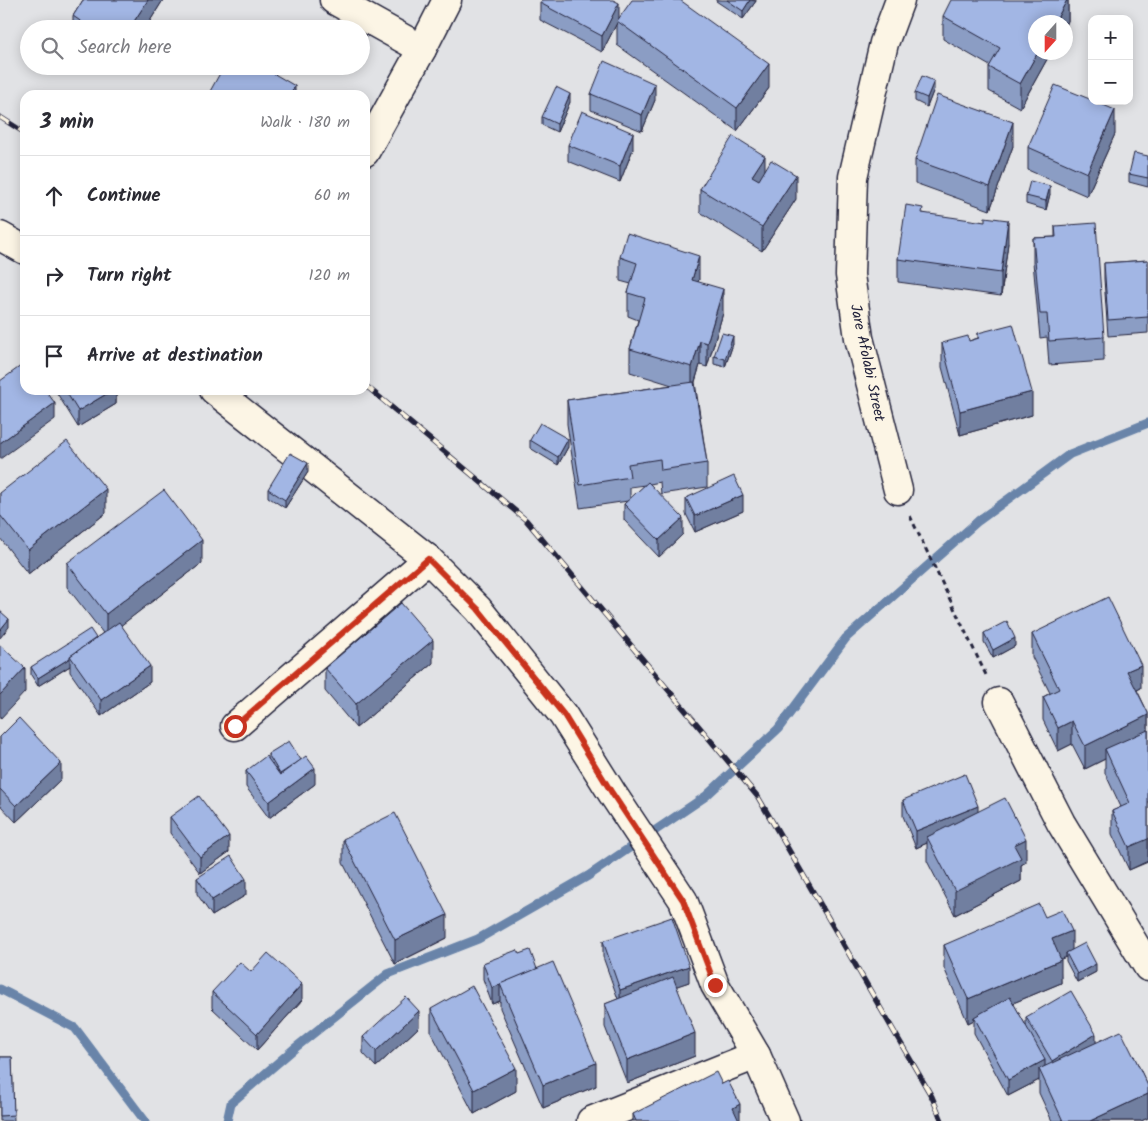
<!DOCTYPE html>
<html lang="en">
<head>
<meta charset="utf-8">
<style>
	:root { --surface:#fff; --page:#f2f2f3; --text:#2b2b33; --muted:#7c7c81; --line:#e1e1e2 }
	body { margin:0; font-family:Kalam,sans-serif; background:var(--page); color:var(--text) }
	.controls { position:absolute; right:15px; top:15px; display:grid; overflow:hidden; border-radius:10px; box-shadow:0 2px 12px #0003 }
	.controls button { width:45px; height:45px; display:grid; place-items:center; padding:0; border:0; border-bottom:1px solid var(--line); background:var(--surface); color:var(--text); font:25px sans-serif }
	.compass { position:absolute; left:1028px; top:15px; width:45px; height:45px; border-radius:50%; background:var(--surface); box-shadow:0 2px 12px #0003; rotate:201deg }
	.stop { position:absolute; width:15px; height:15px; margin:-11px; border:4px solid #c8321e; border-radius:50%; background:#fff }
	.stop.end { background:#c8321e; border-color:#fff; box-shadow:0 1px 5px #0008 }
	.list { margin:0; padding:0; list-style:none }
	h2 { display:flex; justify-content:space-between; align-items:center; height:65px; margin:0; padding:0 20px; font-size:21px }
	h2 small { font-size:16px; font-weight:400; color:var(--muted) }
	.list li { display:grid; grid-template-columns:32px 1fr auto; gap:15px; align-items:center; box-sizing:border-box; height:80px; padding:0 20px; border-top:1px solid var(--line) }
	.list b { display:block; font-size:19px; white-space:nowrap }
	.list em { font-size:16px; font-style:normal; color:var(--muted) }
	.icon { flex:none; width:28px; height:28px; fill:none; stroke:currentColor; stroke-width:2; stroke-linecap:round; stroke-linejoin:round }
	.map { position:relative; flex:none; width:1148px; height:1121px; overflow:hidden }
	.search { position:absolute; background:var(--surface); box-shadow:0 2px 12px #0003; left:20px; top:20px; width:350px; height:55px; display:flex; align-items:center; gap:12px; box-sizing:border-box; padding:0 18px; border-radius:28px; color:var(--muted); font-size:19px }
	.panel { position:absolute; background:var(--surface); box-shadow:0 2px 12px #0003; left:20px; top:90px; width:350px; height:305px; border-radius:15px }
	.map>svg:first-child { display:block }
</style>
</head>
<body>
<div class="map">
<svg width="1148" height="1121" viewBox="0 0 1148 1121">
	<rect width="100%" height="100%" fill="#e1e2e5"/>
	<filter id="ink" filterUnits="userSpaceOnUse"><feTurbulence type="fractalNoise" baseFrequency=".02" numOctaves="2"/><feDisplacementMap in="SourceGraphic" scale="10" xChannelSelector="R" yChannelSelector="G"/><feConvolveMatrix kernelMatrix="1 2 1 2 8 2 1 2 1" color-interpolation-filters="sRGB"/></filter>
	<g filter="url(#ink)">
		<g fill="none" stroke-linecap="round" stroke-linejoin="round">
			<g stroke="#6984a9" stroke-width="9">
				<polyline points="0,989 75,1028 145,1121"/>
				<polyline points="227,1121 231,1103 295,1048 388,974 478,939 588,876 706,796 778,729 846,638 978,521 1070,454 1148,423"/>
			</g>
			<defs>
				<g id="street">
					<polyline points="334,0 422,49"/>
					<polyline points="365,152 422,49 447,0"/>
					<polyline points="0,236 25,250"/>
					<polyline points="214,390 428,559 478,609 563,715 612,793 683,900 715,985 756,1055 785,1121"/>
					<polyline points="898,490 859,338 850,275 853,177 884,43 900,0"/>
					<polyline points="999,702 1061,823 1148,967"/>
					<polyline points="235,726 428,559"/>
					<polyline points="591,1121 756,1055"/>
				</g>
			</defs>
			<use href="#street" stroke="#22223b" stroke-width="31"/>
			<polyline stroke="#22223b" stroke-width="3" stroke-dasharray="5 4" stroke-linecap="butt" points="910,516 987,677"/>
			<use href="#street" stroke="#fcf5e5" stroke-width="28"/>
			<defs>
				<g id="rail">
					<polyline points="0,117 25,133"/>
					<polyline points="365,385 526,520 758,797 932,1097 942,1121"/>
				</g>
			</defs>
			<use href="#rail" stroke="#22223b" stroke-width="5.5"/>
			<use href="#rail" stroke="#fcf5e5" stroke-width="4" stroke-dasharray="11" stroke-linecap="butt"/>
		</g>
		<g fill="#8b9dc4" stroke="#22223b" fill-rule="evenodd">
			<polygon points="83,0 163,0 145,29 73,29 73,16"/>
			<polygon points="716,0 756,0 756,1 743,19 716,1"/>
			<polygon points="1068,0 1068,21 1036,52 1051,52 1020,108 989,91 989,67 990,66 943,39 943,16"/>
			<polygon points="540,3 619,19 769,88 737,131 617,45 617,23 602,52 540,20"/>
			<polygon points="934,89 927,107 915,101 915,93"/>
			<polygon points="591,94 655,100 642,131 591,110"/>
			<polygon points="570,102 557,132 542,125 542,117"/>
			<polygon points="1115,134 1087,196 1028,170 1028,147"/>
			<polygon points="568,145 633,149 620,182 568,161"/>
			<polygon points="1013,146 990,210 915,183 915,160"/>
			<polygon points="1148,156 1148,187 1129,182 1129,174"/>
			<polygon points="765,171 796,199 762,251 700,212 700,189"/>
			<polygon points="1050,194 1046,210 1026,204 1026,196"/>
			<polygon points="923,213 1008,243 1001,296 898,282 898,259"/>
			<polygon points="1055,226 1104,337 1104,361 1049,365 1047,337 1040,338 1033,262 1033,238 1055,237"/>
			<path d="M620 257 699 279 698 282 723 313 707 367 700 365 695 382 707 463V487L661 494 660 482 650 484 683 534 659 557 624 520V504L628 501 580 508 567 424V400L672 385 630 372V349L638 320 628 316V293L631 284 620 281ZM645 485 630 499V487Z"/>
			<polygon points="1148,260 1148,333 1108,336 1104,279 1104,263"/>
			<polygon points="978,333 1032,415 960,435 942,367 942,343 969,341 978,338"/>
			<polygon points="733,344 725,367 714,364 714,356"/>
			<polygon points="55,390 116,390 116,404 78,427"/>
			<polygon points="530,440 568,447 558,465 530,448"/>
			<polygon points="308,472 285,508 268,497 268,489"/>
			<polygon points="0,493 106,513 28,574 0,538"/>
			<polygon points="686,498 743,511 695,532 686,514"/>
			<polygon points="67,563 202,563 121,625 150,682 101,716 70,672 70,666 38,686 31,675 31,667 96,638 103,633 67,587"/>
			<polygon points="984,633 1015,646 993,658 984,642"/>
			<polygon points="1032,634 1141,688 1137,690 1148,713 1148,862 1129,870 1112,834 1112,811 1121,807 1105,773 1105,759 1085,769 1072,744 1058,751 1043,720 1043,697 1050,693 1032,657"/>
			<polygon points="433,663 356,728 325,691 325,668"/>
			<polygon points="0,737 61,779 16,822 0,805"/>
			<polygon points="268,754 315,784 269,818 246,787 246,771 268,759"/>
			<polygon points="903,800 978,811 1026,862 1021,865 1021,881 955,915 927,861 927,843 916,848 903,816"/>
			<polygon points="170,817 229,852 200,873 170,833"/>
			<polygon points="343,839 447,938 395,964 343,863"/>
			<polygon points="197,878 246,895 212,916 197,894"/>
			<polygon points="1045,917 1072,950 1096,972 1077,982 1066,961 1066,957 1060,959 1061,983 1013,1003 1026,1026 1026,1017 1096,1042 1134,1057 1148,1086 1148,1118 1141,1121 1052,1121 1039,1093 1039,1080 1008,1096 974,1033 974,1020 968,1023 944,968 944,945"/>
			<polygon points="603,941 689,982 676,986 695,1056 627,1083 605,1027 605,1004 618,999 603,957"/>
			<polygon points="519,954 537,969 596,1086 543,1108 500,1008 500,1001 492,1004 483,979 483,963"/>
			<polygon points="212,992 302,1000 257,1050 212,1008"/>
			<polygon points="431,1009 516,1091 474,1114 431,1032"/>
			<polygon points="419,1027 376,1067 363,1053 363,1037"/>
			<polygon points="0,1057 12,1057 14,1121 0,1121"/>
			<polygon points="633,1114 740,1121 633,1121"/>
		</g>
		<g fill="#717fa0" stroke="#22223b">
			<polygon points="148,0 163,0 145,29 129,29"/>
			<polygon points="750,0 756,1 743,19 743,11"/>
			<polygon points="1067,0 1068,0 1068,21 1066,26 1066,22 1055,22"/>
			<polygon points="619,3 619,19 602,52 602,36"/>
			<polygon points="1038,52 1051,52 1020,108 1020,84"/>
			<polygon points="769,64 769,88 737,131 737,108"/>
			<polygon points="934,81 934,89 927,107 927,98"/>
			<polygon points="655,84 655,100 642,131 642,115"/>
			<polygon points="295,86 295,95 290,95"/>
			<polygon points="570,94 570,102 557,132 557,124"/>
			<polygon points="1115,110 1115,134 1087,196 1087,173"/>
			<polygon points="1013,122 1013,146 990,210 990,187"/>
			<polygon points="633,133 633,149 620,182 620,166"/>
			<polygon points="765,156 765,180 752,200 752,176"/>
			<polygon points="796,175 796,199 762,251 762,227"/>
			<polygon points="1050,186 1050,194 1046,210 1046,201"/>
			<polygon points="1008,220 1008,243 1001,296 1001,273"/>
			<polygon points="699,256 699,279 692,303 692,280"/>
			<polygon points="723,289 723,313 707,367 707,343"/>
			<polygon points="733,336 733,344 725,367 725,359"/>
			<polygon points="700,341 700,365 692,391 692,367"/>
			<polygon points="113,390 116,390 116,404 78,427 78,411"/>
			<polygon points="1032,392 1032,415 960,435 960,411"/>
			<polygon points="55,403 55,419 0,459 0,443"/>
			<polygon points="568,439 568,447 558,465 558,457"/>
			<polygon points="308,463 308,472 285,508 285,500"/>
			<polygon points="106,489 106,513 28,574 28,550"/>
			<polygon points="743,495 743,511 695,532 695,516"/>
			<polygon points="683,518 683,534 659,557 659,540"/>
			<polygon points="202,540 202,563 106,637 106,614"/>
			<polygon points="9,619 9,627 0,638 0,630"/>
			<polygon points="1015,638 1015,646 993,658 993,650"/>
			<polygon points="433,640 433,663 356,728 356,704"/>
			<polygon points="70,658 70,666 38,686 38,678"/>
			<polygon points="1141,665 1141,688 1127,695 1127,671"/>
			<polygon points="150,666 150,682 101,716 101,700"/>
			<polygon points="25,668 25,692 0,719 0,695"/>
			<polygon points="1148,715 1148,738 1105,749 1105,759 1085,769 1085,746"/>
			<polygon points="1072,721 1072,744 1058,751 1058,728"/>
			<polygon points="61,763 61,779 16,822 16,806"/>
			<polygon points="315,768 315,784 269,818 269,802"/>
			<polygon points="978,806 978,822 927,837 927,843 916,848 916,831"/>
			<polygon points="229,836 229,852 200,873 200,857"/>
			<polygon points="1148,838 1148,861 1129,870 1129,847"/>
			<polygon points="1026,839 1026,862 1021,865 1021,881 955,915 955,891 1014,845"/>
			<polygon points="246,879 246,895 212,916 212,900"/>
			<polygon points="447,915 447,938 395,964 395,940"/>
			<polygon points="1072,931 1072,954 1066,953 1066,957 1052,963 1052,939"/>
			<polygon points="1061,960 1061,983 975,1019 974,1017 974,1020 968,1023 968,999"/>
			<polygon points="1096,964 1096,972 1077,982 1077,974"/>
			<polygon points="689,966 689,982 620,1006 620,990"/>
			<polygon points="302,984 302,1000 257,1050 257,1034"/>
			<polygon points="500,985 500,1001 492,1004 492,988"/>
			<polygon points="419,1011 419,1027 376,1067 376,1051"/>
			<polygon points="695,1033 695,1056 627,1083 627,1060"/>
			<polygon points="1096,1034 1096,1050 1052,1077 1052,1061"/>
			<polygon points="1045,1060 1045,1076 1039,1069 1039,1080 1008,1096 1008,1080"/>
			<polygon points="596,1063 596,1086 543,1108 543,1085"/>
			<polygon points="516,1068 516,1091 474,1114 474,1090"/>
			<polygon points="1148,1094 1148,1118 1141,1121 1090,1121"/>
			<polygon points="740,1104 740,1121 733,1121 733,1108"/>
		</g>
		<g fill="#a2b6e4" stroke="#22223b">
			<polygon points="83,0 148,0 129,29 92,29 73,16"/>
			<polygon points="542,0 613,0 619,3 602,36 540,3"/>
			<polygon points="632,0 680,0 769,64 737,108 617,21"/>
			<polygon points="727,0 750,0 743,11"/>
			<polygon points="951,0 1067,0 1055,22 1036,22 1036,52 1038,52 1020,84 989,67 1000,48 943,16"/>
			<polygon points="604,61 655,84 642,115 591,94"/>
			<polygon points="224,66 261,66 295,86 290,95 208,95"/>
			<polygon points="922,76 934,81 927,98 915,93"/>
			<polygon points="1055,85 1092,100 1092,101 1094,101 1115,110 1087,173 1028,147"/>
			<polygon points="556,87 570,94 557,124 542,117"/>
			<polygon points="937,95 1013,122 990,187 915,160"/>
			<polygon points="582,111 633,133 620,166 568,145"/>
			<polygon points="733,136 765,156 752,176 759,180 771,160 796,175 762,227 700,189"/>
			<polygon points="1134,153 1148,156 1148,178 1129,174"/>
			<polygon points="1030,181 1050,186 1046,201 1026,196"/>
			<polygon points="906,205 923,208 922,213 985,222 985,217 1008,220 1001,273 898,259"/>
			<polygon points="1096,223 1104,337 1049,341 1047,314 1040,314 1033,238 1056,237 1055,226"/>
			<polygon points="627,233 699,256 692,280 723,289 707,343 700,341 692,367 630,349 645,298 628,293 637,263 620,257"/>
			<polygon points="1148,260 1148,317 1108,320 1104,263"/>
			<polygon points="1013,324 1032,392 960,411 942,343 968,336 969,341 979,338 978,333"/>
			<polygon points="722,333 733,336 725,359 714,356"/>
			<polygon points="25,363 25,390 45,390 55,403 0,443 0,381"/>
			<polygon points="694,382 707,463 661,470 660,459 628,464 630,477 580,485 567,400"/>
			<polygon points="65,390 113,390 78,411"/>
			<polygon points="540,423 568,439 558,457 530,440"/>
			<polygon points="67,441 106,489 28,550 0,515 0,493"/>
			<polygon points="290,453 308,463 285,500 268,489"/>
			<polygon points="734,476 743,495 695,516 686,498"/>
			<polygon points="648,482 683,518 659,540 624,504"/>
			<polygon points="164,490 202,540 106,614 67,563"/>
			<polygon points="1108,597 1141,665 1127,671 1148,713 1148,715 1085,746 1072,721 1058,728 1043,697 1059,689 1032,634"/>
			<polygon points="401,603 433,640 356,704 325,668"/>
			<polygon points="0,611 9,619 0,630"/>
			<polygon points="1007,621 1015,638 993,650 984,633"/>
			<polygon points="119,622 150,666 101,700 70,656"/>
			<polygon points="90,629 96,638 70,656 70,658 38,678 31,667"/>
			<polygon points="0,645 25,668 0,695"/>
			<polygon points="19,718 61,763 16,806 0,789 0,737"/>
			<polygon points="1148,730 1148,839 1129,847 1112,811 1130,803 1105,749"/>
			<polygon points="289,741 301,760 280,774 268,754"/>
			<polygon points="266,756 280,775 306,756 315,768 269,802 246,771"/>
			<polygon points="965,774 978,806 916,831 903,800"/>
			<polygon points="199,796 229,836 200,857 170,817"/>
			<polygon points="1005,798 1026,839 1014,845 1021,858 955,891 927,837"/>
			<polygon points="395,813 447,915 395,940 343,839"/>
			<polygon points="231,856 246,879 212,900 197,878"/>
			<polygon points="1039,904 1045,917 1062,910 1072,931 1052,939 1061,960 968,999 944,945"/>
			<polygon points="672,917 689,966 620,990 603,941"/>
			<polygon points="1085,943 1096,964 1077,974 1066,953"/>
			<polygon points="517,950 519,954 530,950 537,969 492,988 483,963"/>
			<polygon points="268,953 302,984 257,1034 212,992 240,962 251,972"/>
			<polygon points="553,962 596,1063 543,1085 500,984"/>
			<polygon points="673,977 695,1033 627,1060 605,1004"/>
			<polygon points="472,986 516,1068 474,1090 431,1009"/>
			<polygon points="1071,991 1096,1034 1052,1061 1026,1017"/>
			<polygon points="406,997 419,1011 376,1051 363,1037"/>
			<polygon points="1010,997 1045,1060 1008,1080 974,1017"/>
			<polygon points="1121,1031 1134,1057 1134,1056 1148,1086 1148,1094 1090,1121 1063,1121 1039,1069"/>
			<polygon points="0,1057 12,1057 14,1115 0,1116"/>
			<polygon points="716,1072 722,1084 728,1081 740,1104 733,1108 739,1121 636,1121 633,1114"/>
		</g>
	</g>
	<g fill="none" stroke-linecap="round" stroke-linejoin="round" filter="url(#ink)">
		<polyline stroke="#c8321e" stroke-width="6" points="235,726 428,559 478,609 564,715 612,793 683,900 715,985"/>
	</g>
	<g text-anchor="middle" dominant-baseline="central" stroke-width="4.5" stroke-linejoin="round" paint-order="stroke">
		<g font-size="15" fill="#22223b" stroke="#fcf5e5">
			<text transform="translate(867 363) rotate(78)">Jare Afolabi Street</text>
		</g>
	</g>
</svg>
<div class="controls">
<button>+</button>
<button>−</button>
</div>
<svg class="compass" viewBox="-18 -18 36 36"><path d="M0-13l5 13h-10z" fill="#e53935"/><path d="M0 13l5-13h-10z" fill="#7c7c81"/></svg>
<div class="stop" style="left:235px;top:726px"></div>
<div class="stop end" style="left:715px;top:985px"></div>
<div class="search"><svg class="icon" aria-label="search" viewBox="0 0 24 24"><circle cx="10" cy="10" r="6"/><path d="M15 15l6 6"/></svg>Search here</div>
<section class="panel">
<h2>3 min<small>Walk · 180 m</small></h2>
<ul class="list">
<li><svg class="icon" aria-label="ahead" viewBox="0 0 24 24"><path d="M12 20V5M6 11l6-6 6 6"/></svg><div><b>Continue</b></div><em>60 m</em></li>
<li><svg class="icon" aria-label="right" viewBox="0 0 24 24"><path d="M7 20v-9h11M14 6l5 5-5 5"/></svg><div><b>Turn right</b></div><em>120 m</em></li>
<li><svg class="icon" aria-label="arrive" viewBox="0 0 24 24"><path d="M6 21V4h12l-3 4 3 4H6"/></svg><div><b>Arrive at destination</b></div></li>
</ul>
</section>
</div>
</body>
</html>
